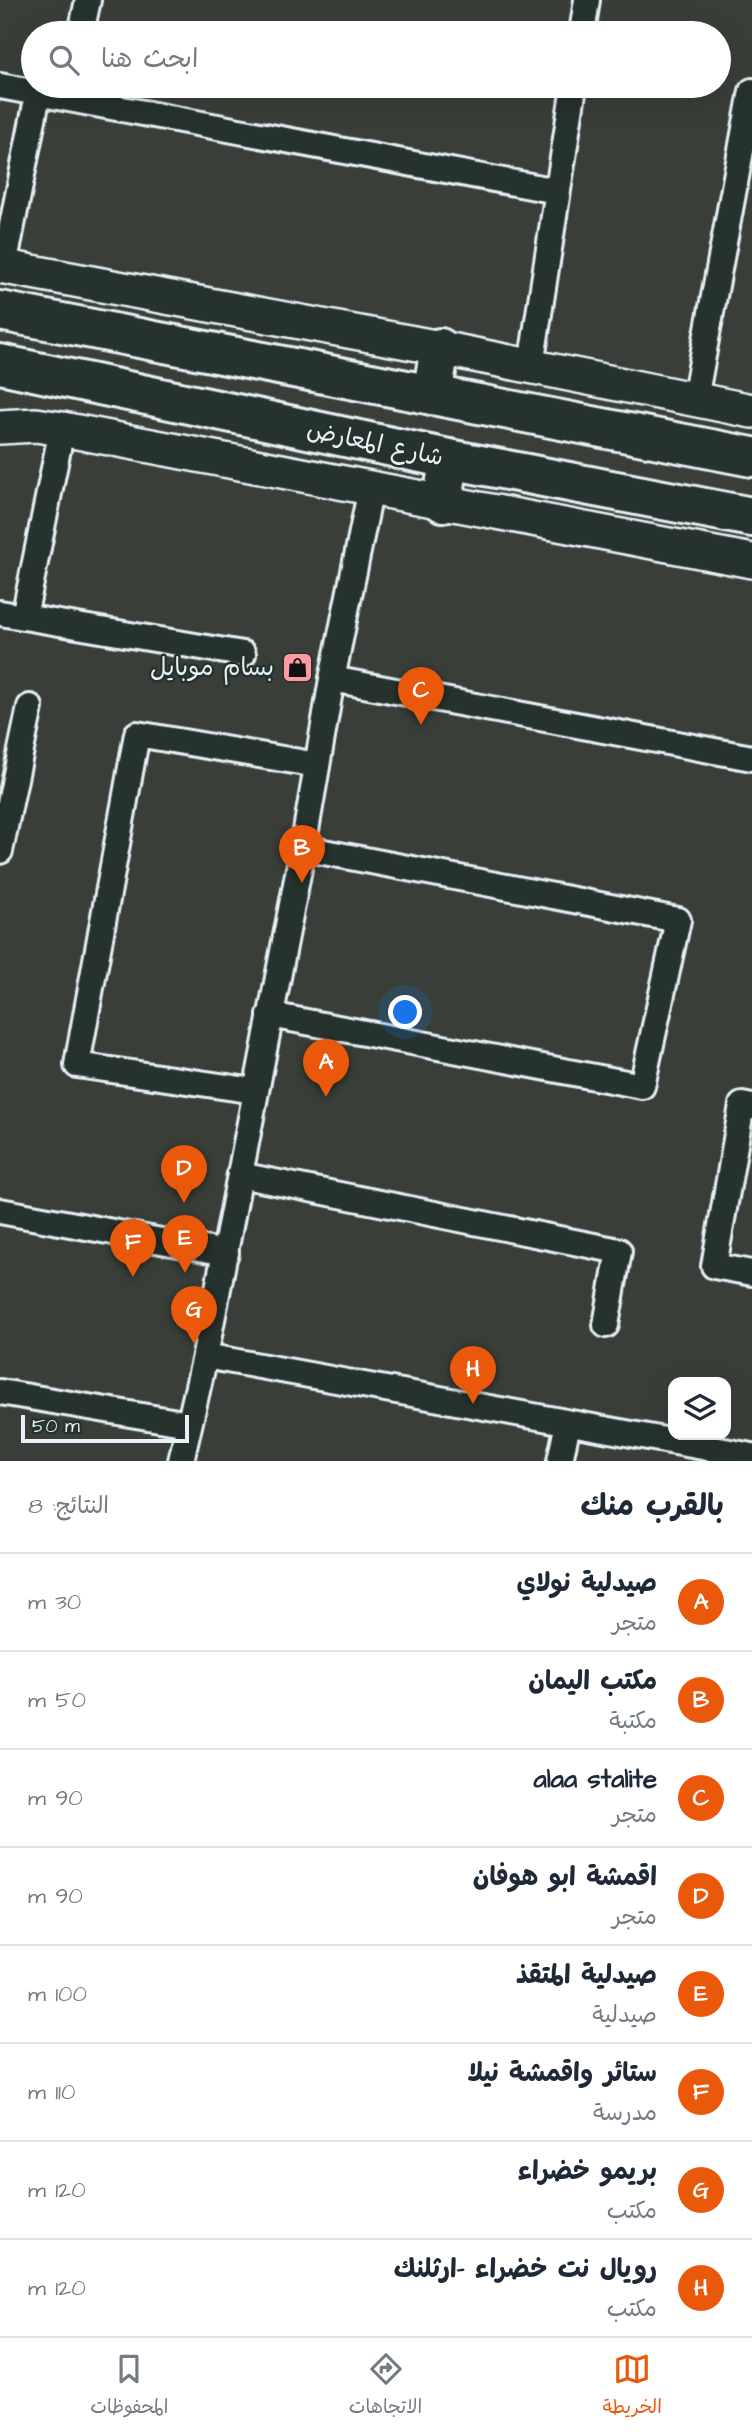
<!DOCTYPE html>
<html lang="ar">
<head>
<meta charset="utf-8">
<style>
	:root { --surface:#fff; --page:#f6f6f7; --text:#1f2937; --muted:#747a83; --line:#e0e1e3; --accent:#ea580c }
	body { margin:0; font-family:"Architects Daughter","Playpen Sans Arabic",sans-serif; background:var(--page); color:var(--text); direction:rtl }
	.controls { position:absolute; right:21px; bottom:21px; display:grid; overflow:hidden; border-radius:14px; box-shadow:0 7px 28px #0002 }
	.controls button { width:63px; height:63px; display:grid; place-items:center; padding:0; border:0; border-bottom:2px solid var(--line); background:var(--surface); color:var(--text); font:35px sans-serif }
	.scale { position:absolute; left:21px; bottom:18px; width:168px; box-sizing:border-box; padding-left:7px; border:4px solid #e8f1f8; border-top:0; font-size:19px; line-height:24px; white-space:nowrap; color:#e8f1f8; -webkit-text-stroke:5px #26332d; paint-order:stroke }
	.you { position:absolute; left:406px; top:1013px; width:24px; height:24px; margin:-18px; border:5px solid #fff; border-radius:50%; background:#1a73e8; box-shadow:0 0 0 10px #1a73e833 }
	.badge { display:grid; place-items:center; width:46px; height:46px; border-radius:50%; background:var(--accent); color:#fff; font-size:23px; font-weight:700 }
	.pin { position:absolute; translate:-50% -58px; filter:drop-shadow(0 2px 4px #0008) }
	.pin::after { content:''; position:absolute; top:37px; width:24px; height:21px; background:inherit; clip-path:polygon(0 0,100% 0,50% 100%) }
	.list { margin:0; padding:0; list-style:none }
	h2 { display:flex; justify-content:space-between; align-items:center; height:91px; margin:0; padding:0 28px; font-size:30px }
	h2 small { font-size:23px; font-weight:400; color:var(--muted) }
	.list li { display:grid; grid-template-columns:46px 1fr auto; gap:21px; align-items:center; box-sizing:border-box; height:98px; padding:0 28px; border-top:2px solid var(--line) }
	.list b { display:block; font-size:26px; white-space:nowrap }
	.list p { margin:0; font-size:23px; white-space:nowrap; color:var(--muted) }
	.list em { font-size:23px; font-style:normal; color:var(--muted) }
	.icon { flex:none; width:38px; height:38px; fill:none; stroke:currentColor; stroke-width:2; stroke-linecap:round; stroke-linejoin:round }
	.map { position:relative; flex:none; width:752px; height:1461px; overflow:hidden; direction:ltr }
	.search { position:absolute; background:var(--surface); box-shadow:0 7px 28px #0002; left:21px; right:21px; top:21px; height:77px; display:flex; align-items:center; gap:18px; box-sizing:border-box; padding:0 24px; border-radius:38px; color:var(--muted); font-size:26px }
	.sheet { height:875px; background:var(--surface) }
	nav { display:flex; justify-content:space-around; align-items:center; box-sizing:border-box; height:98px; border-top:2px solid var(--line); background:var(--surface); font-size:19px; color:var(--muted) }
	nav a { display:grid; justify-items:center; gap:4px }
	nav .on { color:var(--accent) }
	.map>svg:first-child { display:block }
</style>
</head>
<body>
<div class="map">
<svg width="752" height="1461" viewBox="0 0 752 1461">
	<rect width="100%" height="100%" fill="#393f38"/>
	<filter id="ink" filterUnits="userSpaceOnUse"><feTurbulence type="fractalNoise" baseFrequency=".0143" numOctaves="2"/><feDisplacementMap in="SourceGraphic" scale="14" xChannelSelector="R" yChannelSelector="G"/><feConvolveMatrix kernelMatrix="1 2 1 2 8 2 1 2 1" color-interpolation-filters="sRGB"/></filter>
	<g filter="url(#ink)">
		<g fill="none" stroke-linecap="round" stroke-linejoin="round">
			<defs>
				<g id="street">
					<polyline points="81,33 88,0"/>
					<polyline points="582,33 587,0"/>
					<polyline points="0,86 557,191"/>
					<polyline points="4,266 38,94"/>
					<polyline points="531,366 574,86"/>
					<polyline points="695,399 752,91"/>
					<polyline points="0,613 243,654"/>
					<polyline points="24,617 62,429"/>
					<polyline points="332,679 752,758"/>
					<polyline points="0,851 30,707"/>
					<polyline points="270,1015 642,1086 678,920 303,848"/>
					<polyline points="255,1091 77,1065 137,734 317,765"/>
					<polyline points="752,1107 742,1105 714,1266 752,1273"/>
					<polyline points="240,1175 619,1251 606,1325"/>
					<polyline points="0,1211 226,1253"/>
					<polyline points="205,1356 752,1456"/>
					<polyline points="0,1392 189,1424"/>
					<polyline points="181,1461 205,1356 303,848 332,679 371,488"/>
					<polyline points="560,1461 568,1423"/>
				</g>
				<g id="secondary">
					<polyline points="0,266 440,348 752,411"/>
					<polyline points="0,427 36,425 62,429 752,561"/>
				</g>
				<g id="primary">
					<polyline points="0,311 752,457"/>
					<polyline points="0,364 449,459 752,517"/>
					<polyline points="432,395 440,348"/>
					<polyline points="443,502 449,459"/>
				</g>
			</defs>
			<use href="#street" stroke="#e8f1f8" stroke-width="30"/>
			<use href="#secondary" stroke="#e8f1f8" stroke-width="38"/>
			<use href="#primary" stroke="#e8f1f8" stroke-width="44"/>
			<use href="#street" stroke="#26332d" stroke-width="24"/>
			<use href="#secondary" stroke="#26332d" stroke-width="33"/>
			<use href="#primary" stroke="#26332d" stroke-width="38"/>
		</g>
	</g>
	<defs>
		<symbol id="shop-square" viewBox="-11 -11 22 22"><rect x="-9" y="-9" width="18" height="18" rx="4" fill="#ff9aa2" stroke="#26332d"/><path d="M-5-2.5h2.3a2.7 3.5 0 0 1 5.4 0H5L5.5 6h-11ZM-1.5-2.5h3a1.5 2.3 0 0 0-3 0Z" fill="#111"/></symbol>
	</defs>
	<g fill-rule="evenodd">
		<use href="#shop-square" x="280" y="650" width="35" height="35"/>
	</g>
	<g text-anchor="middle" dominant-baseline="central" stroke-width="5" stroke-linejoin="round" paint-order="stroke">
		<g font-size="24" fill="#e8f1f8" stroke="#26332d">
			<text transform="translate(375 444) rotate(12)">شارع المعارض</text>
		</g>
		<g font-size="24" fill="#e8f1f8" stroke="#26332d" text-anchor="end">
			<text x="274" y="668">بسام موبايل</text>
		</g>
	</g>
</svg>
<div class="controls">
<button><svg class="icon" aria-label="layers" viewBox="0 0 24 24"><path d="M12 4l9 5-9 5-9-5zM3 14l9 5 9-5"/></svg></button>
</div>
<div class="scale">50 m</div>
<div class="you"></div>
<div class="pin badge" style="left:326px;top:1097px">A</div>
<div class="pin badge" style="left:302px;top:883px">B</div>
<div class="pin badge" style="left:421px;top:725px">C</div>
<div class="pin badge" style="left:184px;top:1203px">D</div>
<div class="pin badge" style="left:185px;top:1273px">E</div>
<div class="pin badge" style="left:133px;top:1277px">F</div>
<div class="pin badge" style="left:194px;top:1344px">G</div>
<div class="pin badge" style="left:473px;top:1404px">H</div>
<div class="search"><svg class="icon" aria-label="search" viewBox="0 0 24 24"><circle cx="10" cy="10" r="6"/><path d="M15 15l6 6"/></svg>ابحث هنا</div>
</div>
<section class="sheet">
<h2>بالقرب منك<small>النتائج: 8</small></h2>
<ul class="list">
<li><span class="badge">A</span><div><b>صيدلية نولاي</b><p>متجر</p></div><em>30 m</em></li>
<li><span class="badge">B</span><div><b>مكتب اليمان</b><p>مكتبة</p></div><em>50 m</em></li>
<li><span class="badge">C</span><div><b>alaa stalite</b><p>متجر</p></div><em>90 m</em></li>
<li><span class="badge">D</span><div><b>اقمشة ابو هوفان</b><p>متجر</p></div><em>90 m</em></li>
<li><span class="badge">E</span><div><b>صيدلية المتقذ</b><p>صيدلية</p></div><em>100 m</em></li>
<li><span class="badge">F</span><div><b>ستائر واقمشة نيلا</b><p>مدرسة</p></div><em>110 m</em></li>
<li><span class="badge">G</span><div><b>بريمو خضراء</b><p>مكتب</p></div><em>120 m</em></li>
<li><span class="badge">H</span><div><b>رويال نت خضراء -ارثلنك</b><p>مكتب</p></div><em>120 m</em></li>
</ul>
</section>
<nav>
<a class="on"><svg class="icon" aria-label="map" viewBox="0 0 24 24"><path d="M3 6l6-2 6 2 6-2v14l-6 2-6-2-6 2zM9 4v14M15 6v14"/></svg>الخريطة</a>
<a><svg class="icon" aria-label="directions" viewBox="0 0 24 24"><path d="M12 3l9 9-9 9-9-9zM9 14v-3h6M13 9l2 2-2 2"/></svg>الاتجاهات</a>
<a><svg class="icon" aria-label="saved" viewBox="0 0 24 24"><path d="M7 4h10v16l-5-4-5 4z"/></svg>المحفوظات</a>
</nav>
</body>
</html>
